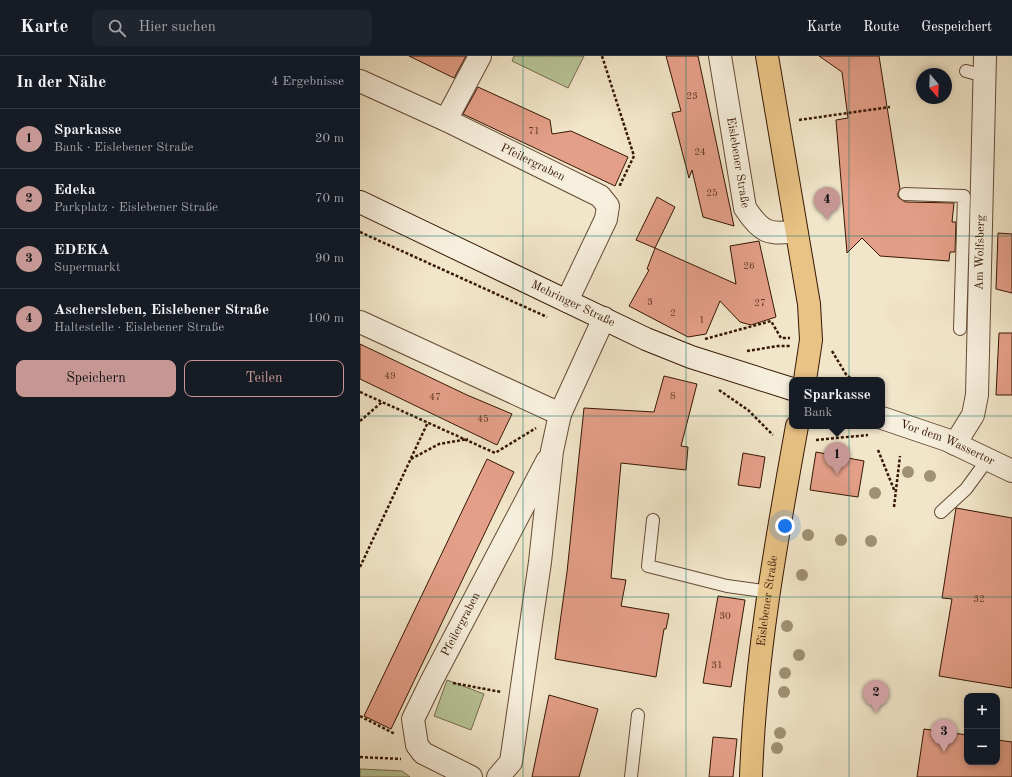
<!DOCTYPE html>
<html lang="de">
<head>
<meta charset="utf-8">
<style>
	:root { --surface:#171b24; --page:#20242c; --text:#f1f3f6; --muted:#9ea1a6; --line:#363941; --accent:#c59692 }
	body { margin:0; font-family:"Old Standard TT",serif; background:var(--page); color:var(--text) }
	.controls { position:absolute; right:12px; bottom:12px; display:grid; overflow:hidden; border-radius:8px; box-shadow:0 2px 6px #0003 }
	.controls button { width:36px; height:36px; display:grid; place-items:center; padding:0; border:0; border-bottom:1px solid var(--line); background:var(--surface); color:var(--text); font:20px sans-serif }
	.compass { position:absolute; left:556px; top:12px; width:36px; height:36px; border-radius:50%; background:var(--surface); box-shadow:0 2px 6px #0003; rotate:161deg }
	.you { position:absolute; left:425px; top:470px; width:14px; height:14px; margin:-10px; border:3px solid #fff; border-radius:50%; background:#1a73e8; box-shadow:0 0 0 6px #1a73e833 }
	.badge { display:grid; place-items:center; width:26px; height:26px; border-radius:50%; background:var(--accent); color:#111; font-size:13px; font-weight:700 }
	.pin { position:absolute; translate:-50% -33px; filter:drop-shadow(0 1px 2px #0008) }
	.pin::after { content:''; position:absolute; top:21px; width:14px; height:12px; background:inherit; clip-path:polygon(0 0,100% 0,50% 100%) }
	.popup { position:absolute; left:429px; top:321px; width:96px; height:52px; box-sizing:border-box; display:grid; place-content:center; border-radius:8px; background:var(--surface); filter:drop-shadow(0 1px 3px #0005); font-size:13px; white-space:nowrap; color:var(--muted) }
	.popup b { font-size:15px; color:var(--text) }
	.popup::after { content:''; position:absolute; left:50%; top:100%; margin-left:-8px; border:8px solid transparent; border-top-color:var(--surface) }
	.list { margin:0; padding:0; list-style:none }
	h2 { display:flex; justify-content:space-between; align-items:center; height:52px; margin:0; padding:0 16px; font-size:17px }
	h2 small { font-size:13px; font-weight:400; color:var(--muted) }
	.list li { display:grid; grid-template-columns:26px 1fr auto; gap:12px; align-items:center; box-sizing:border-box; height:60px; padding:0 16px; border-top:1px solid var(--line) }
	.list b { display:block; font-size:15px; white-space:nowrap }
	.list p { margin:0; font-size:13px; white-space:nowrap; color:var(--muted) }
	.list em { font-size:13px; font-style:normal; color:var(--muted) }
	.actions { display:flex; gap:8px; padding:12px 16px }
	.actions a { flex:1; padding:9px 0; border:1px solid var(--accent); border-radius:8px; text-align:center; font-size:14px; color:var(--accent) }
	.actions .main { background:var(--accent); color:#111 }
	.icon { flex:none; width:22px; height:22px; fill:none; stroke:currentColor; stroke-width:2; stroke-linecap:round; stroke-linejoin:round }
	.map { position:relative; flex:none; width:652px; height:721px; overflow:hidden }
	header { display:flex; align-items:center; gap:24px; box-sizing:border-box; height:56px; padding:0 20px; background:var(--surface); border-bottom:1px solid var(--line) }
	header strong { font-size:19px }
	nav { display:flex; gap:22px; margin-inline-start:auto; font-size:14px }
	.search { width:280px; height:36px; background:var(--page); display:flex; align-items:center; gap:10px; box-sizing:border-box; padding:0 14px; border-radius:8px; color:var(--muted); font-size:15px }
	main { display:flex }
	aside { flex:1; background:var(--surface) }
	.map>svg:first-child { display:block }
</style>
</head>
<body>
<header>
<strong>Karte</strong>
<div class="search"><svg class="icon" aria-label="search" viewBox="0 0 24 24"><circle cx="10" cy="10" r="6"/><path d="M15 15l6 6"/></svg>Hier suchen</div>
<nav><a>Karte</a><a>Route</a><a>Gespeichert</a></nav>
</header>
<main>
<aside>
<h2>In der Nähe<small>4 Ergebnisse</small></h2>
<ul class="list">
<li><span class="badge">1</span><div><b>Sparkasse</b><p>Bank · Eislebener Straße</p></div><em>20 m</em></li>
<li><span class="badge">2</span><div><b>Edeka</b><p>Parkplatz · Eislebener Straße</p></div><em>70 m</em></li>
<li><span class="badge">3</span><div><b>EDEKA</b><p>Supermarkt</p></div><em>90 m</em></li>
<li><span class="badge">4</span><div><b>Aschersleben, Eislebener Straße</b><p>Haltestelle · Eislebener Straße</p></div><em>100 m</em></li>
</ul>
<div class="actions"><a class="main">Speichern</a><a>Teilen</a></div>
</aside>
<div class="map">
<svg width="652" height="721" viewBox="0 0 652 721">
	<rect width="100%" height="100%" fill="#f2e6ca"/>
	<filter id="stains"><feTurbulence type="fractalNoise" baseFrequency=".005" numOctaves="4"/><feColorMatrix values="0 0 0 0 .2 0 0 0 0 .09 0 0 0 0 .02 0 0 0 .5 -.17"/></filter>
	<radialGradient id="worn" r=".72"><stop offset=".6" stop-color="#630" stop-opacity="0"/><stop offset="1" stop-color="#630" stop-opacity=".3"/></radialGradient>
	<g fill="#b8c698" stroke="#776e4e">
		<polygon points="154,0 224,0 208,32 152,5"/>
		<polygon points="87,624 124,638 111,674 74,660"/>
		<polygon points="0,713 42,715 50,721 0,721"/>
	</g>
	<g fill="#e49f88" stroke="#361703">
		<polygon points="49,0 106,0 94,22"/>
		<polygon points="306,0 338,0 374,170 343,161 332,114 329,122 312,57 321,55"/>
		<polygon points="459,0 519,0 540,133 538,137 538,141 545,146 594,147 592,166 596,166 595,196 590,196 589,205 520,200 502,182 487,197 476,64 488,62 482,16"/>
		<polygon points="118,31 190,64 192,78 211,75 268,101 255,130 103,58"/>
		<polygon points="297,141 315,151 295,192 276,184"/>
		<polygon points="638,177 652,178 652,237 636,233"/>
		<polygon points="399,185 416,261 391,269 380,266 360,245 346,278 328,281 269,250 289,214 287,213 295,192 376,228 370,190"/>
		<polygon points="639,277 652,277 652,339 636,339"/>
		<polygon points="0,288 107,339 152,358 137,389 0,323"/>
		<polygon points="304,320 337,328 321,390 328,391 326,414 261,407 251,522 266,524 261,550 309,558 306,573 304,573 296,621 195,603 207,516 224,352 294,356"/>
		<polygon points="456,396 504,405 498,441 450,434"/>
		<polygon points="383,397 405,401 400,432 378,429"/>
		<polygon points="127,403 154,416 31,673 4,660"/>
		<polygon points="596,452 652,462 652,632 579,620 592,543 582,542"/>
		<polygon points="358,540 385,544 371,631 343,627"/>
		<polygon points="189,639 238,653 219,721 172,721"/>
		<polygon points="564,673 607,679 607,706 637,706 637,684 652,686 652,721 557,721"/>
		<polygon points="353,681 377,683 373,721 349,721"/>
	</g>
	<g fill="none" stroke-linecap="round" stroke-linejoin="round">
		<defs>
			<g id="lane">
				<polyline points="606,15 624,20"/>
				<polyline points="545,138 604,140 600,273"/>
				<polyline points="581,456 606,433 628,403"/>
				<polyline points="293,464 288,510 367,530 410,536"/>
				<polyline points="271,721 278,659"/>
			</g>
			<g id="street">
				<path id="s1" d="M360 0 385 152C400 175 408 180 436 175"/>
				<path id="s2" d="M0 25 86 64 240 140 248 150 246 163 207 245"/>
				<polyline points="86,64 120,0"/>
				<polyline points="0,266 200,358"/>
				<path id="s3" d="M522 362 587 384 652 415"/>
				<path id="s4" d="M595 388 613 359 617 339 625 0"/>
				<path id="s5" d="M111 721 63 697 57 689 53 663 72 624 187 405"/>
				<polyline points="138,721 151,706 180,506 192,395 200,358 244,262"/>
			</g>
			<g id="secondary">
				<path id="s6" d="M0 146 286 283 331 301 432 333"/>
			</g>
			<g id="primary">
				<polyline points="407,0 449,248 451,284 445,324"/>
				<path id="s7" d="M391 721C395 603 416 486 437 370"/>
			</g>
		</defs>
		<use href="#lane" stroke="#654b35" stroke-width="14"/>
		<use href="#street" stroke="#654b35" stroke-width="24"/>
		<use href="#secondary" stroke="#361703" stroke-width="24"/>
		<use href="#primary" stroke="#361703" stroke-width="24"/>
		<g stroke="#361703" stroke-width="2.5" stroke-dasharray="3 2" stroke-linecap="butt">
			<polyline points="242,0 274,100 259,131"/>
			<polyline points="439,64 530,51"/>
			<polyline points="0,176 187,261"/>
			<polyline points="345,283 411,265 421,282 430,282"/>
			<polyline points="387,295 418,290 430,290"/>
			<polyline points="472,295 487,320 494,324"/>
			<polyline points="359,334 388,354 413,379"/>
			<polyline points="0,336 135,397 176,372"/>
			<polyline points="0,365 22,346"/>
			<polyline points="456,384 508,379"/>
			<polyline points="518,394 535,436"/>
			<polyline points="51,403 79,388 108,383"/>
			<polyline points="534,451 540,400"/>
			<polyline points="0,511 68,366"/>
			<polyline points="93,627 141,636"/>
			<polyline points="0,660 35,678"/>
			<polyline points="0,701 41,703"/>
		</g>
		<use href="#lane" stroke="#f7efdd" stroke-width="12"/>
		<use href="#street" stroke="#f7efdd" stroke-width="22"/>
		<use href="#secondary" stroke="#f7efdd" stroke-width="22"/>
		<use href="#primary" stroke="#e9c385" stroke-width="22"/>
	</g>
	<g fill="#a09175">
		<circle cx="548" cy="416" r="6"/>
		<circle cx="570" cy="420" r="6"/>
		<circle cx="515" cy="437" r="6"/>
		<circle cx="448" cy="479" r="6"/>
		<circle cx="481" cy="484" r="6"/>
		<circle cx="511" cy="485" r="6"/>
		<circle cx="442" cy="519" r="6"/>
		<circle cx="427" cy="570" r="6"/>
		<circle cx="439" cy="599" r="6"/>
		<circle cx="425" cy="617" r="6"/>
		<circle cx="424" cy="636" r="6"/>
		<circle cx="420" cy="677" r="6"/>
		<circle cx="417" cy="692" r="6"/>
	</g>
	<path fill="none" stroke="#0f766e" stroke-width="1" stroke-opacity="0.55" d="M163 0V721M326 0V721M489 0V721M0 180H652M0 360H652M0 541H652"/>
	<g text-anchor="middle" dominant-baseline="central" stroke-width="3" stroke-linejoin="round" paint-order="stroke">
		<g font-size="10" fill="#623924">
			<text x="332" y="40">23</text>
			<text x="174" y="75">71</text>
			<text x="340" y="96">24</text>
			<text x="352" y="137">25</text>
			<text x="389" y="210">26</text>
			<text x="290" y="246">3</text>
			<text x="400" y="247">27</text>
			<text x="313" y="257">2</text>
			<text x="342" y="264">1</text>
			<text x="30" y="320">49</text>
			<text x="313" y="340">8</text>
			<text x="75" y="341">47</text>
			<text x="123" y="363">45</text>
			<text x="619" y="543">32</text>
			<text x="365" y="560">30</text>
			<text x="357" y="609">31</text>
		</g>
		<g font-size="12" fill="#361703" stroke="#f7efdd">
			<text stroke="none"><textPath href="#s1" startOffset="108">Eislebener Straße</textPath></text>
			<text stroke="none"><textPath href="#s2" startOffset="191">Pfeilergraben</textPath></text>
			<text stroke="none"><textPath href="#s4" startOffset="197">Am Wolfsberg</textPath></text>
			<text stroke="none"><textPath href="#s6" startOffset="236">Mehringer Straße</textPath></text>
			<text stroke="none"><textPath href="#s3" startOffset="70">Vor dem Wassertor</textPath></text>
			<text stroke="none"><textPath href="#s7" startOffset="177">Eislebener Straße</textPath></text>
			<text stroke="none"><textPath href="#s5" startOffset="196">Pfeilergraben</textPath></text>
		</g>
	</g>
	<rect width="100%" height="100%" filter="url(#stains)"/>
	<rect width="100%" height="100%" fill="url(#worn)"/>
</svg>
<div class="controls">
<button>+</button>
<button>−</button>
</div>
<svg class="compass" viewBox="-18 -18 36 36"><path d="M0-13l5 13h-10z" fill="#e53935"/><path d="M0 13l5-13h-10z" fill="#9ea1a6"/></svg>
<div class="you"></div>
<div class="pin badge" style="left:477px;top:419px">1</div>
<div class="popup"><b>Sparkasse</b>Bank</div>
<div class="pin badge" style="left:516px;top:657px">2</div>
<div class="pin badge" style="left:584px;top:696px">3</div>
<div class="pin badge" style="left:467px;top:164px">4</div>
</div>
</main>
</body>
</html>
